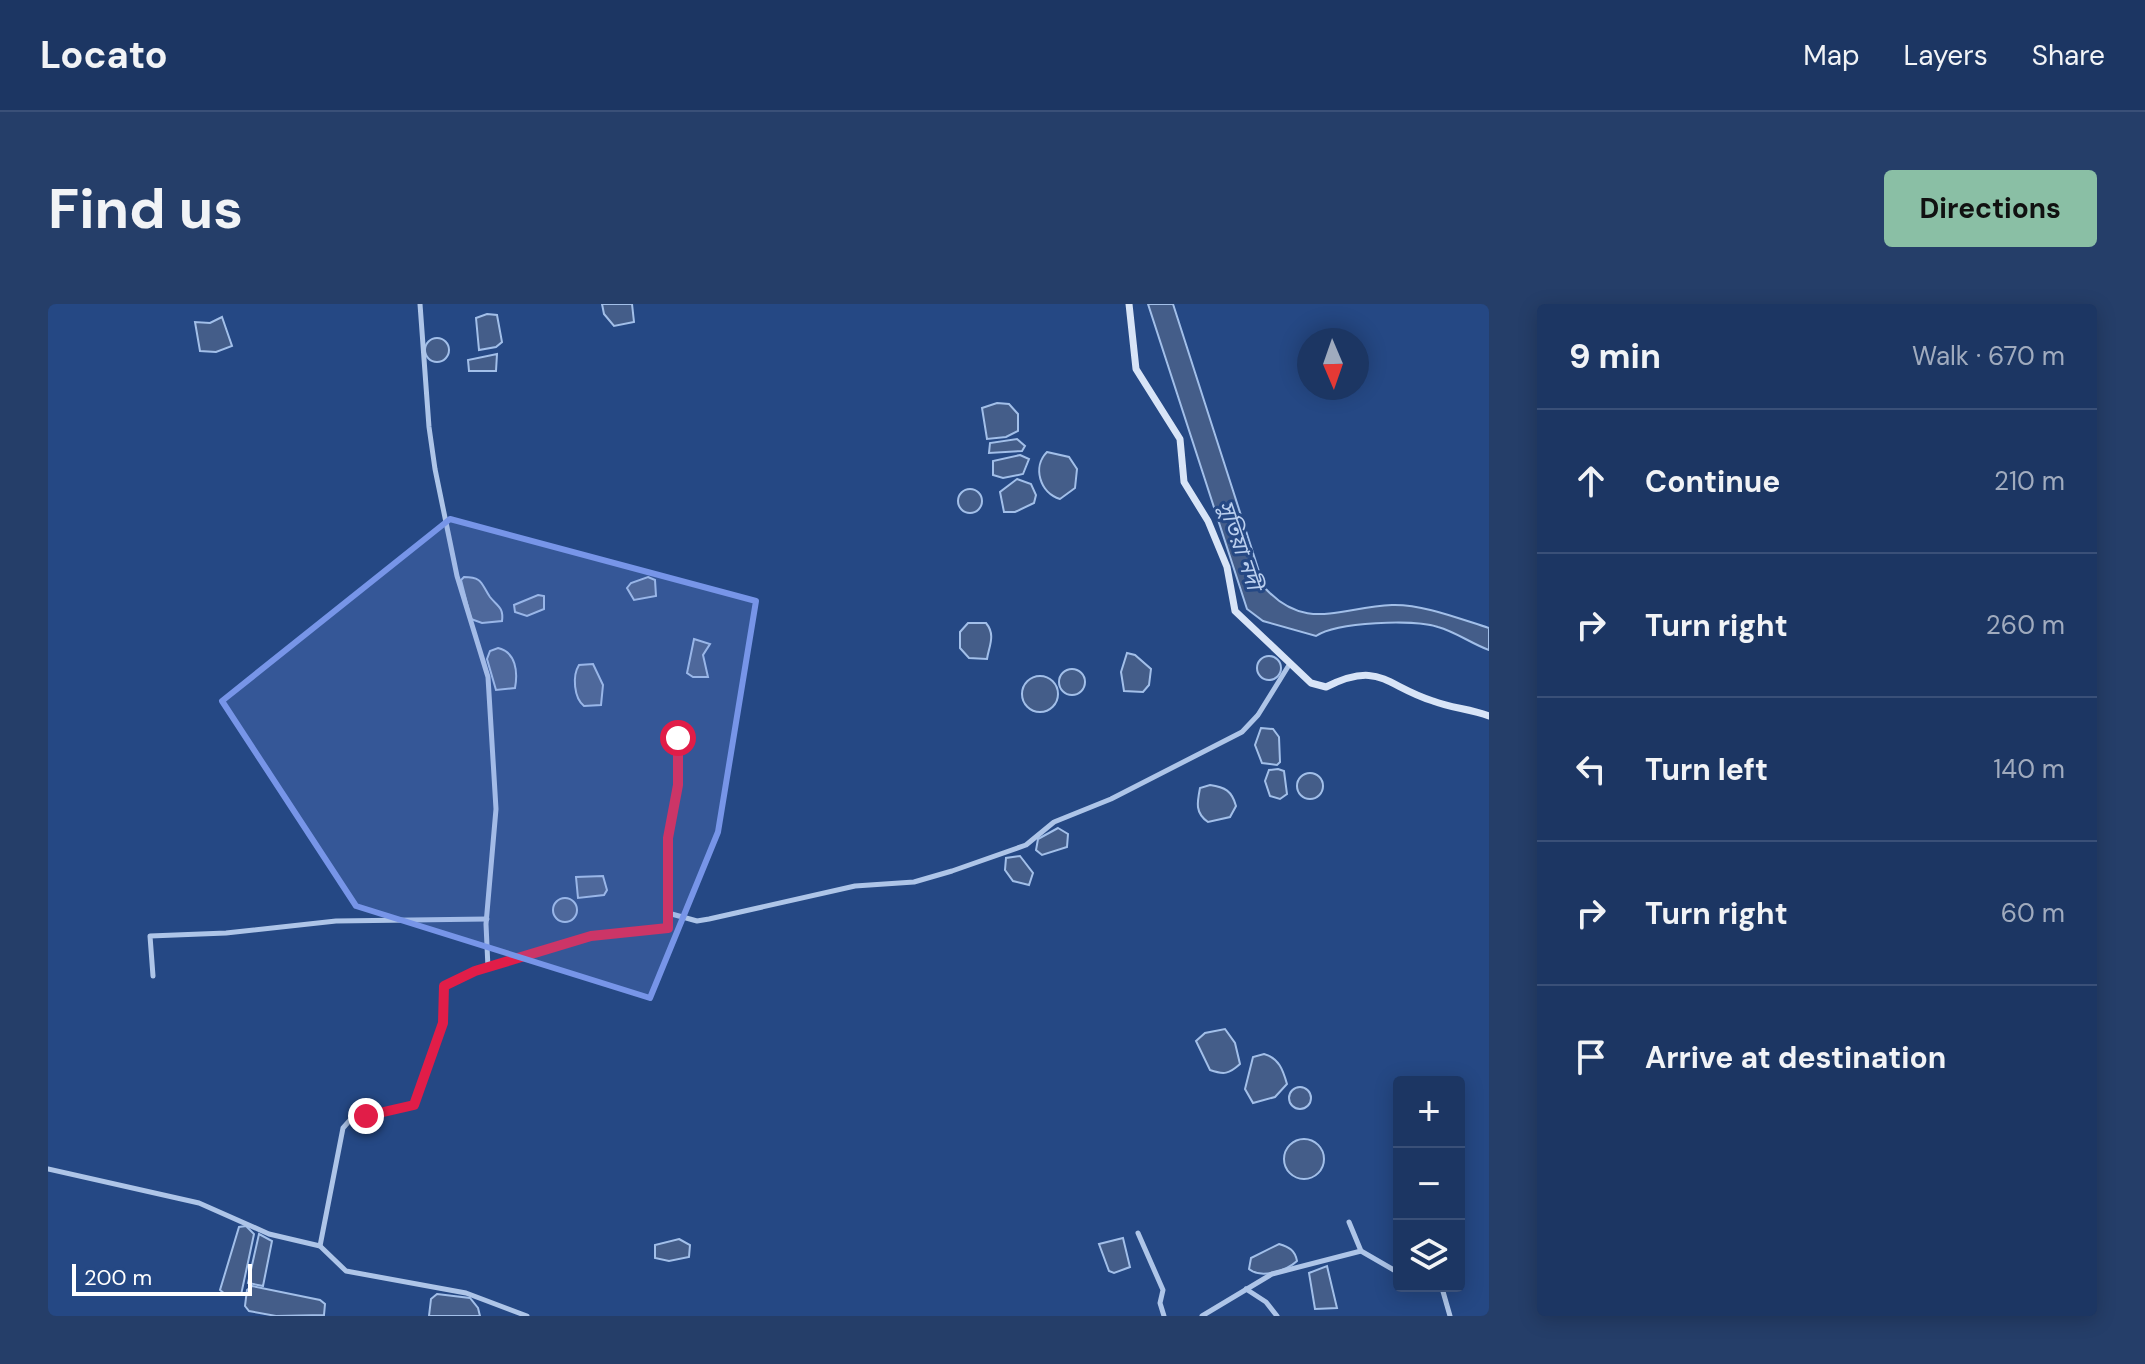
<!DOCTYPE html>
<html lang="en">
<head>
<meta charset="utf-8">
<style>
	:root { --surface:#1c3663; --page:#253e69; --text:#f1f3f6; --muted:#a0abbe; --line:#3a5078; --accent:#8abfa5 }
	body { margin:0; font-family:"DM Sans","Noto Sans Bengali",sans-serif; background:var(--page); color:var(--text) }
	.controls { position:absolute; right:24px; bottom:24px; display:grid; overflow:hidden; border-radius:8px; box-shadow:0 4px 20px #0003 }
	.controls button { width:72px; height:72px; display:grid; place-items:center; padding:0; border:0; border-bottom:2px solid var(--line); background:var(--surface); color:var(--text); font:40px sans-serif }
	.compass { position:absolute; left:1249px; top:24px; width:72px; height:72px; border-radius:50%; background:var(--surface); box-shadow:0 4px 20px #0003; rotate:178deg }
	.scale { position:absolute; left:24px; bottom:20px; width:180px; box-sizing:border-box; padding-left:8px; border:4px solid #fff; border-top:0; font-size:22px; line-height:28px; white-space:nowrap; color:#fff; -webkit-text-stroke:6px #254884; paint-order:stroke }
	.stop { position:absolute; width:24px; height:24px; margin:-18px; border:6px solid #e11d48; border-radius:50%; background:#fff }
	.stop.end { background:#e11d48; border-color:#fff; box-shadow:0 2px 8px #0008 }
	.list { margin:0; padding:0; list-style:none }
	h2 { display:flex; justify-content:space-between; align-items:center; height:104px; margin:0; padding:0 32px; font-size:34px }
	h2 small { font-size:26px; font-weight:400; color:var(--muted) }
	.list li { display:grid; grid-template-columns:52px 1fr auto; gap:24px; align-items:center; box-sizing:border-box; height:144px; padding:0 32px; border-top:2px solid var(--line) }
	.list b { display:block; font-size:30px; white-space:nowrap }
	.list em { font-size:26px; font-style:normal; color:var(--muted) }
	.icon { flex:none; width:44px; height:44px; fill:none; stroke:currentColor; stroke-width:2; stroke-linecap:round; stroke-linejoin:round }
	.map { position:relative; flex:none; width:1441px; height:1012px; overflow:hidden; border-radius:8px }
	header { display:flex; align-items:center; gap:48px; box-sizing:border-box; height:112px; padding:0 40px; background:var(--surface); border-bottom:2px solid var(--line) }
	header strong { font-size:38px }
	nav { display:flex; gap:44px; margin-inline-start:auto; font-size:28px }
	.intro { display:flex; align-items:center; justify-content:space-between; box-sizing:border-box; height:192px; padding:0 48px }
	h1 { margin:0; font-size:56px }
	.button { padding:20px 36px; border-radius:8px; background:var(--accent); color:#111; font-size:28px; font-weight:700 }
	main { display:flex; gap:48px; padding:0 48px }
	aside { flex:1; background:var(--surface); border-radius:8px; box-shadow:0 4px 20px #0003 }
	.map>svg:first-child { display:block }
</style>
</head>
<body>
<header>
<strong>Locato</strong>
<nav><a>Map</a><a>Layers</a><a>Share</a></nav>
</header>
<div class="intro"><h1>Find us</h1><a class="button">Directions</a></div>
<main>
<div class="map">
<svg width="1441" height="1012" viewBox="0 0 1441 1012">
	<rect width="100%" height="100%" fill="#254884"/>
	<g fill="#445d89" stroke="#a2bfe9" stroke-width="2">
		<polygon points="554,0 584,0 586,18 566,22 556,10"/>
		<path d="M1100 0H1125L1216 283C1257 329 1292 303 1344 301 1375 300 1412 315 1441 324V346C1424 340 1408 328 1390 323 1366 315 1289 318 1268 332L1215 317 1199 305Z"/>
		<polygon points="439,10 449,11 454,38 448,43 431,46 428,14"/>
		<polygon points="174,13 184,42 168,48 152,47 147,18 162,19"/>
		<circle cx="389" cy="46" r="12"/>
		<polygon points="449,50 448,67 421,67 420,56"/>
		<polygon points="949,99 961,100 970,110 970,127 958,133 939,135 934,104"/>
		<polygon points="969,135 977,142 974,147 941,149 942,139"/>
		<path d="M999 148 1021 153 1029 165 1027 184 1012 195C992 189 984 163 999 148Z"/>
		<polygon points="972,151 981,155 975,170 955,174 945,171 945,157"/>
		<polygon points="969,175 983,180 988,191 986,199 967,208 956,208 952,188"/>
		<circle cx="922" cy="197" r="12"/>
		<path d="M416 273C435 273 433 280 442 293 449 302 456 303 454 317L434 319 423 315 413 276Z"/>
		<polygon points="600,273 607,276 608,292 586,296 579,284 583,279"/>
		<polygon points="490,291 496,292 496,305 479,312 467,308 466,301"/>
		<path d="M920 319H938C948 331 941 342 939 355L921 354 912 344V328Z"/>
		<polygon points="646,335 662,340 655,351 660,373 645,373 639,369"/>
		<path d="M450 344C468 348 470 368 467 384L448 386 439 355 442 347Z"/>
		<polygon points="1079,349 1087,351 1103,365 1101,381 1095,388 1076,387 1073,368"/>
		<circle cx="1221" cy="364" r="12"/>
		<path d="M545 360 555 381 553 401 536 402C526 394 524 372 531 361Z"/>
		<circle cx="1024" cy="378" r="13"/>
		<circle cx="992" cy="390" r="18"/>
		<polygon points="1213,424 1225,425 1231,433 1232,458 1229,461 1214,459 1207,441"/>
		<polygon points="1230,465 1236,467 1239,490 1232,495 1222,492 1217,477 1221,466"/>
		<circle cx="1262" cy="482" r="13"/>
		<path d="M1162 481C1177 483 1184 487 1188 502L1182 513 1160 518C1147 509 1149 499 1152 484Z"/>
		<polygon points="1010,524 1020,530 1019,543 994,551 988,546 990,535"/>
		<polygon points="972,552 985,569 981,581 965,577 957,566 958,554"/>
		<polygon points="555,572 559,586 556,591 530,594 528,573"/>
		<circle cx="517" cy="606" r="12"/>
		<path d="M1177 725 1187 739 1192 760C1181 770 1176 771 1162 766L1148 737 1157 729Z"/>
		<path d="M1216 750C1231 754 1235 766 1239 780L1227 793 1205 799 1197 785 1205 753Z"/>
		<circle cx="1252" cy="794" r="11"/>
		<circle cx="1256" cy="855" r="20"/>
		<polygon points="198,922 206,930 193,991 177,990 172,986 191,923"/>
		<polygon points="211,930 224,937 215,982 200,979"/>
		<polygon points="1075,934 1082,963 1066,969 1061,967 1051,940"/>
		<polygon points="631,935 642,941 641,953 621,957 607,954 607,941"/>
		<path d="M1231 940C1241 943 1247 946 1249 957 1238 967 1213 975 1201 965L1203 954Z"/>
		<polygon points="1279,962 1289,1004 1267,1005 1261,969"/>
		<polygon points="204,982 272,996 277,1000 276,1011 228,1012 201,1007 197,1002 199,986"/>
		<polygon points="389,990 422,994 430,1004 432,1012 381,1012 383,995"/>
	</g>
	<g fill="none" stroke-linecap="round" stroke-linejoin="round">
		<g stroke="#aec5e8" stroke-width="5">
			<polyline points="372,0 381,123 387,165 409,272 440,373 448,505 438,620 440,664"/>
			<polyline points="630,434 630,481 620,534 620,609 649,617 661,615 807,582 866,578 904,567 978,541 1006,518 1063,495 1194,428 1210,411 1241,361"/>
			<polyline points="105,672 102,632 178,629 288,617 439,615"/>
			<polyline points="0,865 151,899 221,930 272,942 298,967 418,989 479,1012"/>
			<polyline points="1301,918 1313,947 1351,969"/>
			<polyline points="1090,929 1115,986 1112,999 1116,1012"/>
			<polyline points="272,942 295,824 303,815 366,801 395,719 396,682 427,667 543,632 620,624 620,609"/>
			<polyline points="1387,982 1394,984 1402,1012"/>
			<polyline points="1198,985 1218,998 1229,1012"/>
			<polyline points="1154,1012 1224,970 1313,947"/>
		</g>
		<path stroke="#d8e4f7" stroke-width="7" d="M1081 0 1088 65 1132 135 1136 178 1160 217 1179 263 1187 307 1263 379 1278 383C1332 356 1337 382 1385 397 1403 404 1423 405 1441 412"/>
	</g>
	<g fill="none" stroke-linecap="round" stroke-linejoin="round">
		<polyline stroke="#e11d48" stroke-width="10" points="318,812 366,801 395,719 396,682 427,667 543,632 620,624 620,534 630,481 630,434"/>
	</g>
	<path fill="#7795e8" fill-opacity="0.2" stroke="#7795e8" stroke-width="6" stroke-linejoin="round" d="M402 215 708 297 670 528 602 694 308 602 174 397Z"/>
	<g text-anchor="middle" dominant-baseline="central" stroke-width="6" stroke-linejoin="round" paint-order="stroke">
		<g font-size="22" font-style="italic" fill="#bacfef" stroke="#254884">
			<text transform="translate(1192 241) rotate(71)">সুতিয়া নদী</text>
		</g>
	</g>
</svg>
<div class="controls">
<button>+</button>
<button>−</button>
<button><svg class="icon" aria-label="layers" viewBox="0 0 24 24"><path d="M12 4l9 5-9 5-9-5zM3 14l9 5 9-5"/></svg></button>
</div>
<svg class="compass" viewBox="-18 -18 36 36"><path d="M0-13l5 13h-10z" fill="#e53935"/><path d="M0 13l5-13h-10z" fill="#a0abbe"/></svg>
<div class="scale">200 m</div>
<div class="stop" style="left:630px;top:434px"></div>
<div class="stop end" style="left:318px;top:812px"></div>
</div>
<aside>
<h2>9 min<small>Walk · 670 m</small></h2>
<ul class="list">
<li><svg class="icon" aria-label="ahead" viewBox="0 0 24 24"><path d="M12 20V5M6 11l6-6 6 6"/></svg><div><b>Continue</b></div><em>210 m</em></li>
<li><svg class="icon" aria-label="right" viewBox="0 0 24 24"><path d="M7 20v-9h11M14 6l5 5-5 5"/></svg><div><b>Turn right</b></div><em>260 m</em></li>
<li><svg class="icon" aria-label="left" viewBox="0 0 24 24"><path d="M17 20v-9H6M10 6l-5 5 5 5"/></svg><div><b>Turn left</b></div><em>140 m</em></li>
<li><svg class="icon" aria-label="right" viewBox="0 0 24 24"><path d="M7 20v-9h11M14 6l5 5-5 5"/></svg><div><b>Turn right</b></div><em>60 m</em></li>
<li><svg class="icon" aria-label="arrive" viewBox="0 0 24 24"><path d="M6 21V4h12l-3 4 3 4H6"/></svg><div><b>Arrive at destination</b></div></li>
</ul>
</aside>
</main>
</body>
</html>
